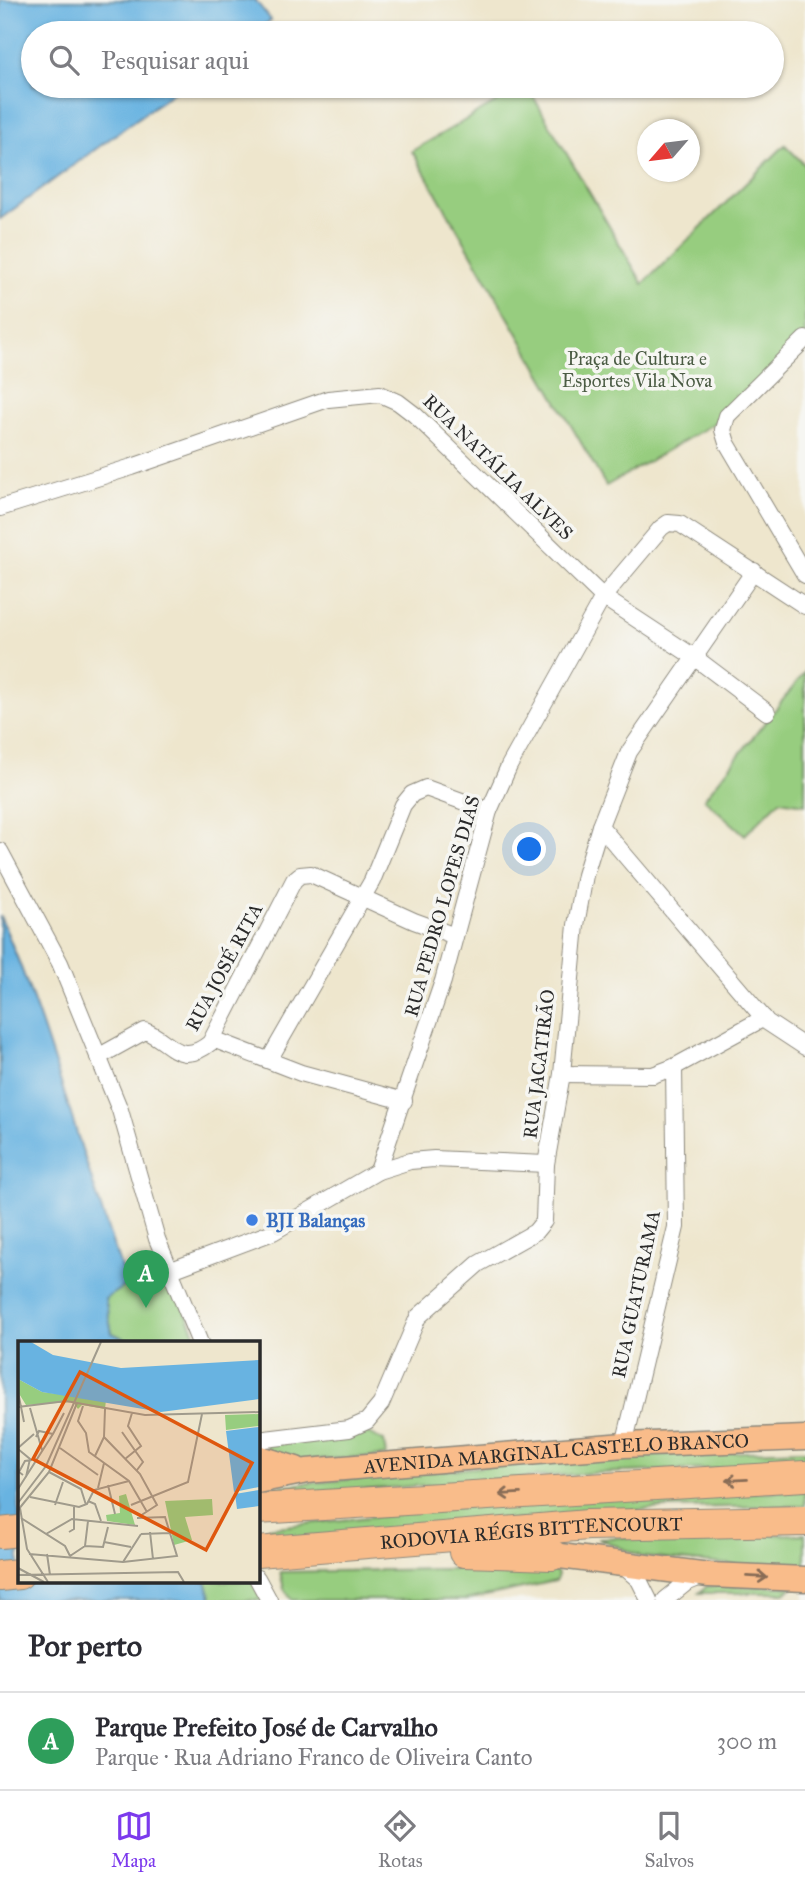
<!DOCTYPE html>
<html lang="pt">
<head>
<meta charset="utf-8">
<style>
	:root { --surface:#fff; --page:#f7f7f7; --text:#2b2b33; --muted:#7c7c81; --line:#e1e1e2; --accent:#7c3aed }
	body { margin:0; font-family:"IM FELL Great Primer",serif; background:var(--page); color:var(--text) }
	.compass { position:absolute; left:637px; top:119px; width:63px; height:63px; border-radius:50%; background:var(--surface); box-shadow:0 2px 5px #0004; rotate:242deg }
	.you { position:absolute; left:530px; top:850px; width:24px; height:24px; margin:-18px; border:5px solid #fff; border-radius:50%; background:#1a73e8; box-shadow:0 0 0 10px #1a73e833 }
	.badge { display:grid; place-items:center; width:46px; height:46px; border-radius:50%; background:var(--accent); color:#fff; font-size:23px; font-weight:700 }
	.pin { position:absolute; translate:-50% -58px; filter:drop-shadow(0 2px 4px #0008) }
	.pin::after { content:''; position:absolute; top:37px; width:24px; height:21px; background:inherit; clip-path:polygon(0 0,100% 0,50% 100%) }
	.list { margin:0; padding:0; list-style:none }
	h2 { display:flex; justify-content:space-between; align-items:center; height:91px; margin:0; padding:0 28px; font-size:30px }
	h2 small { font-size:23px; font-weight:400; color:var(--muted) }
	.list li { display:grid; grid-template-columns:46px 1fr auto; gap:21px; align-items:center; box-sizing:border-box; height:98px; padding:0 28px; border-top:2px solid var(--line) }
	.list b { display:block; font-size:26px; white-space:nowrap }
	.list p { margin:0; font-size:23px; white-space:nowrap; color:var(--muted) }
	.list em { font-size:23px; font-style:normal; color:var(--muted) }
	.icon { flex:none; width:38px; height:38px; fill:none; stroke:currentColor; stroke-width:2; stroke-linecap:round; stroke-linejoin:round }
	.map { position:relative; flex:none; width:805px; height:1600px; overflow:hidden }
	.search { position:absolute; background:var(--surface); box-shadow:0 2px 5px #0004; left:21px; right:21px; top:21px; height:77px; display:flex; align-items:center; gap:18px; box-sizing:border-box; padding:0 24px; border-radius:38px; color:var(--muted); font-size:26px }
	.sheet { height:189px; background:var(--surface) }
	nav { display:flex; justify-content:space-around; align-items:center; box-sizing:border-box; height:98px; border-top:2px solid var(--line); background:var(--surface); font-size:19px; color:var(--muted) }
	nav a { display:grid; justify-items:center; gap:4px }
	nav .on { color:var(--accent) }
	.map>svg:first-child { display:block }
</style>
</head>
<body>
<div class="map">
<svg width="805" height="1600" viewBox="0 0 805 1600">
	<rect width="100%" height="100%" fill="#f6f6f2"/>
	<filter id="ink" filterUnits="userSpaceOnUse"><feTurbulence type="fractalNoise" baseFrequency=".0143" numOctaves="2"/><feDisplacementMap in="SourceGraphic" scale="14" xChannelSelector="R" yChannelSelector="G"/><feConvolveMatrix kernelMatrix="1 2 1 2 8 2 1 2 1" color-interpolation-filters="sRGB"/></filter>
	<filter id="wash" filterUnits="userSpaceOnUse"><feTurbulence type="fractalNoise" baseFrequency=".00686" numOctaves="4" result="noise"/><feDisplacementMap in="SourceGraphic" scale="28" xChannelSelector="R" yChannelSelector="G"/><feGaussianBlur stdDeviation="1.57" result="paint"/><feColorMatrix in="noise" values="0 0 0 0 0 0 0 0 0 0 0 0 0 0 0 0 0 1.4 0 .05"/><feComposite in="paint" operator="in"/></filter>
	<g filter="url(#wash)">
		<rect width="100%" height="100%" fill="#eee6cd"/>
		<g fill="#97cd7f" stroke="#617c55" stroke-width="2">
			<polygon points="524,86 527,86 643,284 785,145 805,165 805,334 713,424 606,486 412,151"/>
			<polygon points="805,672 805,804 780,800 745,835 704,799"/>
			<polygon points="169,1271 199,1343 134,1343 112,1333 105,1299 127,1284"/>
			<polygon points="362,1430 384,1441 386,1456 288,1461 257,1445"/>
			<polygon points="805,1450 805,1466 594,1473 263,1497 267,1487 588,1457"/>
			<polygon points="805,1490 805,1506 662,1508 270,1541 268,1528 507,1502"/>
			<polygon points="805,1534 805,1571 642,1557 598,1538"/>
			<polygon points="553,1567 558,1574 556,1581 466,1600 292,1600 284,1589 280,1572"/>
			<polygon points="206,1581 257,1581 269,1600 212,1600"/>
			<polygon points="707,1586 793,1587 785,1593 699,1593"/>
		</g>
		<g fill="#68b3e1" stroke="#4a6f86" stroke-width="2">
			<polygon points="0,0 255,0 271,20 253,33 33,33 33,86 182,86 0,219"/>
			<path d="M0 916C52 1035 82 1162 127 1284L105 1299 112 1333 134 1343H19V1581H206L212 1600H0Z"/>
		</g>
	</g>
	<g filter="url(#ink)">
		<g fill="none" stroke-linecap="round" stroke-linejoin="round">
			<defs>
				<g id="street">
					<polyline points="805,339 727,416 723,430 727,443 805,575"/>
					<polyline points="0,508 132,467 328,399 380,394 398,402 415,415 603,597 694,657 767,712"/>
					<polyline points="600,826 767,1022 805,1047"/>
					<polyline points="0,851 60,963 120,1110 157,1239 200,1343"/>
					<polyline points="213,1039 301,1073 404,1101"/>
					<path d="M98 1057 145 1031C170 1040 179 1068 210 1043L294 880 300 875 311 874 414 921 455 936"/>
					<polyline points="269,1060 372,881 403,805 412,794 426,788 489,811"/>
					<polyline points="562,1074 653,1075 674,1067 764,1018"/>
					<polyline points="378,1171 443,981 489,811 509,766 603,597 661,528 668,523 680,524 805,606"/>
					<polyline points="169,1271 273,1232 378,1171 410,1161 434,1159 546,1164"/>
					<polyline points="257,1440 349,1429 367,1421 381,1404 418,1317 478,1264 535,1232 544,1221 546,1164 562,1074 576,925 585,875 600,826 629,752 754,571"/>
					<polyline points="624,1445 676,1227 674,1067"/>
					<polyline points="623,1566 639,1580 649,1600"/>
					<polyline points="257,1578 269,1600"/>
					<polyline points="665,1600 686,1583 703,1576"/>
				</g>
				<g id="primary">
					<polyline points="257,1457 296,1469"/>
					<path id="s1" d="M257 1481 307 1471 624 1445 805 1438"/>
					<polyline points="552,1555 709,1575 805,1579"/>
				</g>
				<g id="highway">
					<polyline points="257,1509 805,1476"/>
					<polyline points="0,1533 19,1531"/>
					<path id="s2" d="M257 1552 588 1525 805 1521"/>
					<polyline points="464,1552 552,1555"/>
					<polyline points="0,1576 19,1574"/>
				</g>
			</defs>
			<use href="#street" stroke="#8c887c" stroke-width="18"/>
			<use href="#primary" stroke="#8c887c" stroke-width="27"/>
			<use href="#highway" stroke="#8c887c" stroke-width="32"/>
			<use href="#street" stroke="#fff" stroke-width="16"/>
			<use href="#primary" stroke="#f9bc8a" stroke-width="24"/>
			<use href="#highway" stroke="#f9bc8a" stroke-width="30"/>
		</g>
		<defs><path id="oneway-shaft" d="M-6 0H5M1.5-3L5.5 0L1.5 3" fill="none" stroke-width="1.6" stroke-linecap="round" stroke-linejoin="round" transform="scale(1.75)"/></defs>
		<g stroke="#886c56">
			<use href="#oneway-shaft" transform="translate(737 1480) rotate(177)"/>
			<use href="#oneway-shaft" transform="translate(510 1494) rotate(177)"/>
			<use href="#oneway-shaft" transform="translate(757 1577) rotate(3)"/>
		</g>
	</g>
	<circle fill="#3f7fe0" stroke="#f6f6f2" stroke-width="2.5" cx="252" cy="1220" r="7"/>
	<g text-anchor="middle" dominant-baseline="central" stroke-width="7" stroke-linejoin="round" paint-order="stroke">
		<g font-size="19" fill="#4b5c44" stroke="#f6f6f2">
			<text x="637" y="358">Praça de Cultura e<tspan x="637" dy="22">Esportes Vila Nova</tspan></text>
		</g>
		<g font-size="19" fill="#2b2b2b" stroke="#f6f6f2">
			<text transform="translate(498 467) rotate(44)">RUA NATÁLIA ALVES</text>
			<text transform="translate(442 906) rotate(-74)">RUA PEDRO LOPES DIAS</text>
			<text transform="translate(224 967) rotate(-62)">RUA JOSÉ RITA</text>
			<text transform="translate(539 1064) rotate(-83)">RUA JACATIRÃO</text>
			<text transform="translate(636 1294) rotate(-78)">RUA GUATURAMA</text>
			<text stroke="none"><textPath href="#s1" startOffset="301">AVENIDA MARGINAL CASTELO BRANCO</textPath></text>
			<text stroke="none"><textPath href="#s2" startOffset="275">RODOVIA RÉGIS BITTENCOURT</textPath></text>
		</g>
		<g font-size="19" font-weight="bold" fill="#366cbe" stroke="#f6f6f2" text-anchor="start">
			<text x="266" y="1220">BJI Balanças</text>
		</g>
	</g>
	<g transform="translate(18 1341)">
		<rect width="242" height="242" fill="#eee6cd"/>
		<path d="M0 38 24 51 88 59 87 68 64 64 60 68 55 61 8 64 0 51ZM241 73V85L208 89 207 74ZM108 153 117 184 89 180 88 174 102 172 101 155ZM194 158 195 174 167 176 174 199 156 204 147 160Z" fill="#97cd7f"/>
		<path d="M0 1H13L35 14 103 27 241 19V58L143 71 24 51 0 38ZM241 86V146L216 151 208 90ZM241 149V165L219 168 217 153Z" fill="#68b3e1"/>
		<path fill="none" stroke="#a09b8c" stroke-width="2" d="M0 51 6 81M65 65 60 80 68 92 71 111 111 140 129 171M0 66 48 60 127 74 242 71M12 67 24 109M87 68 86 96 122 133 139 164 122 175M104 91 125 121 119 129M35 93 46 72M18 96 21 90 35 93M0 107 16 93M42 107 80 134M0 108 12 118 8 136M77 115 86 96M107 118 123 105 110 85 114 72M31 131 63 148 68 164M5 134 1 131 7 120 14 119M90 144 97 173M80 147 86 122M0 148 35 93M12 156 61 166 69 163 76 149 111 140M70 160 77 163 83 180M0 162 28 125 83 1M37 164 45 141M113 164 170 141 184 73M2 167 9 208 30 241M0 169 31 131 59 62M3 177 47 205 52 215M51 191 56 188V166M132 191 135 218M28 193 54 178 120 185M123 193 152 192M86 201 113 206M67 205 85 206 90 186M11 213 105 221 159 215 147 176 119 177M29 213 32 234M52 215 67 205 70 180M105 221 123 193M0 227 26 241M0 234 160 231 166 241"/>
		<path fill="#df570e" fill-opacity="0.15" stroke="#df570e" stroke-width="3.5" d="M62 31 234 122 188 209 15 118Z"/>
		<rect width="242" height="242" fill="none" stroke="#2b2b2b" stroke-width="3.5"/>
	</g>
</svg>
<svg class="compass" viewBox="-18 -18 36 36"><path d="M0-13l5 13h-10z" fill="#e53935"/><path d="M0 13l5-13h-10z" fill="#7c7c81"/></svg>
<div class="you"></div>
<div class="pin badge" style="left:146px;top:1308px;background:#2e9e5b">A</div>
<div class="search"><svg class="icon" aria-label="search" viewBox="0 0 24 24"><circle cx="10" cy="10" r="6"/><path d="M15 15l6 6"/></svg>Pesquisar aqui</div>
</div>
<section class="sheet">
<h2>Por perto<small></small></h2>
<ul class="list">
<li><span class="badge" style="background:#2e9e5b">A</span><div><b>Parque Prefeito José de Carvalho</b><p>Parque · Rua Adriano Franco de Oliveira Canto</p></div><em>300 m</em></li>
</ul>
</section>
<nav>
<a class="on"><svg class="icon" aria-label="map" viewBox="0 0 24 24"><path d="M3 6l6-2 6 2 6-2v14l-6 2-6-2-6 2zM9 4v14M15 6v14"/></svg>Mapa</a>
<a><svg class="icon" aria-label="directions" viewBox="0 0 24 24"><path d="M12 3l9 9-9 9-9-9zM9 14v-3h6M13 9l2 2-2 2"/></svg>Rotas</a>
<a><svg class="icon" aria-label="saved" viewBox="0 0 24 24"><path d="M7 4h10v16l-5-4-5 4z"/></svg>Salvos</a>
</nav>
</body>
</html>
